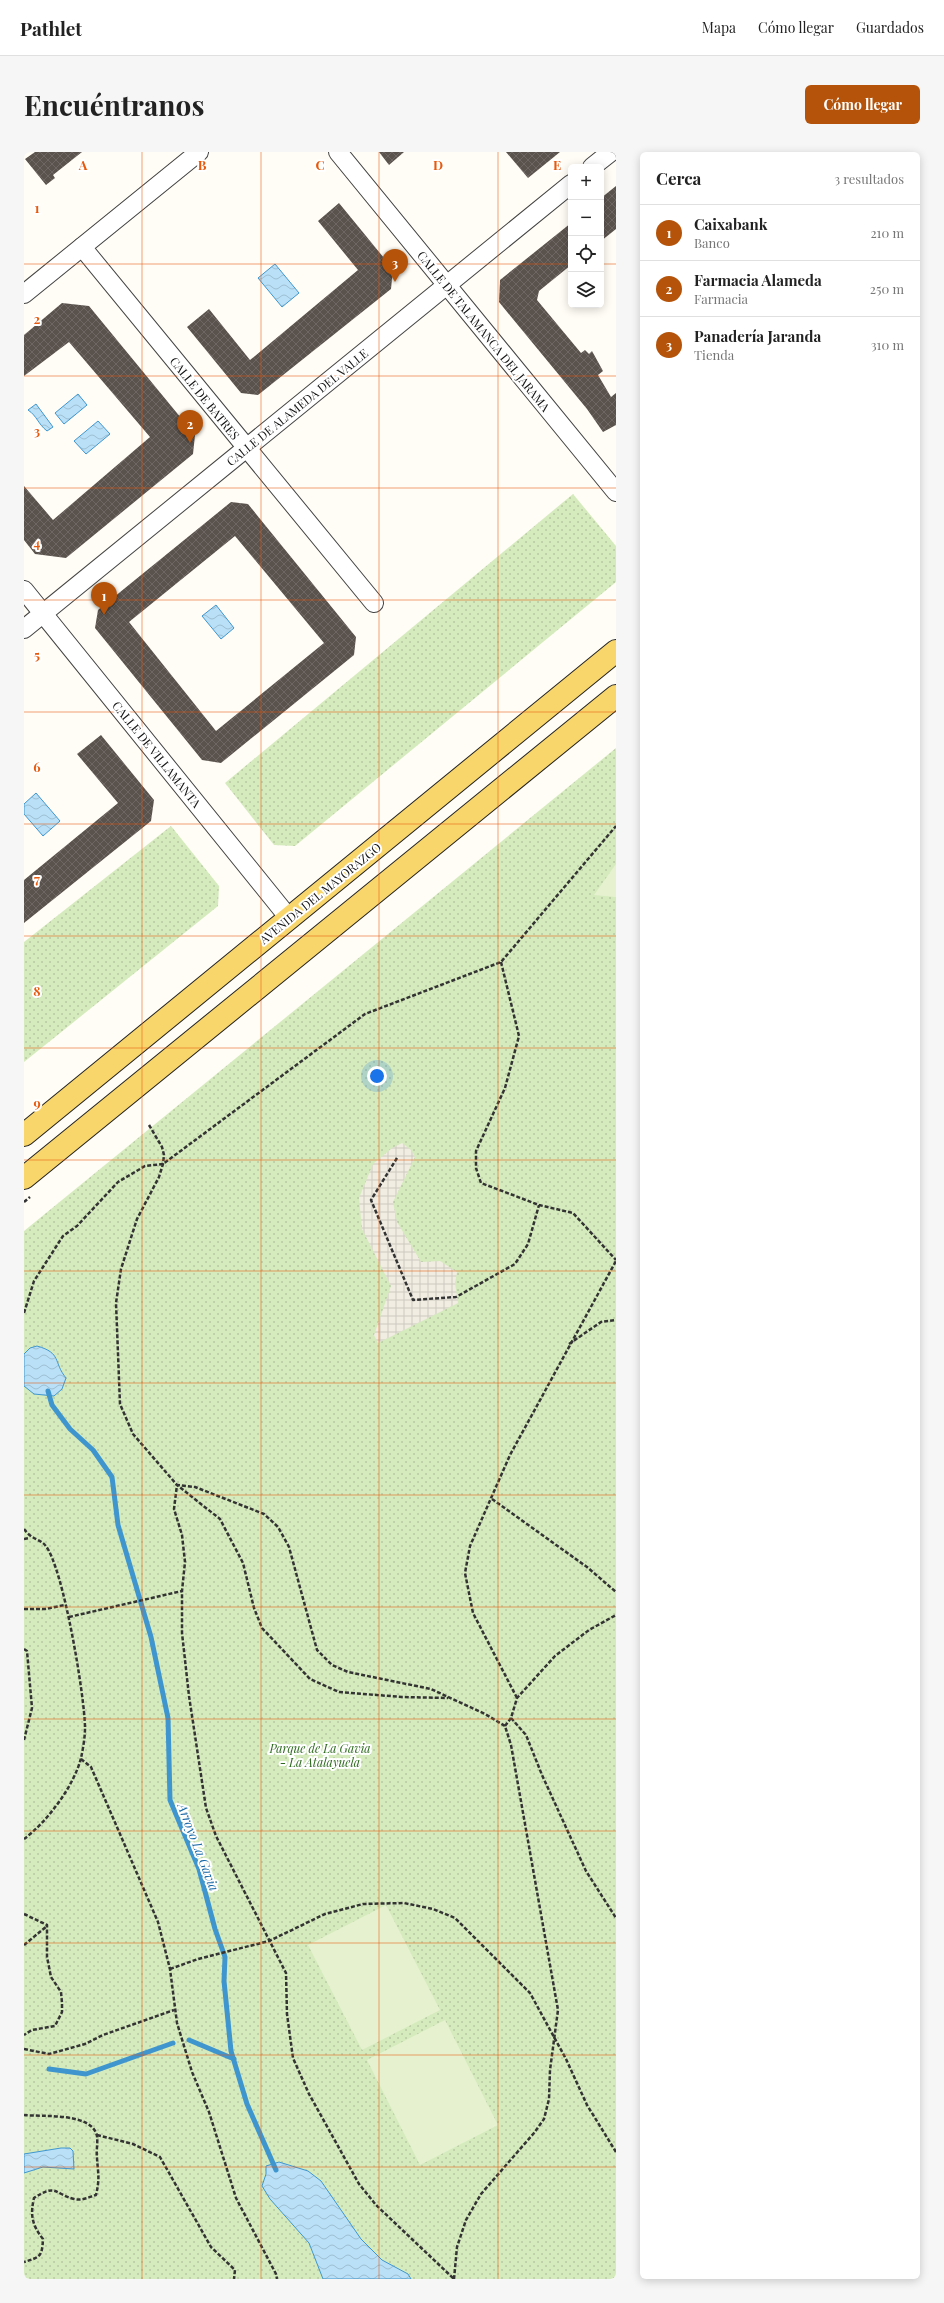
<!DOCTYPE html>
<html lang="es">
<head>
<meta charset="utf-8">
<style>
	:root { --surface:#fff; --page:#f6f6f6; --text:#222; --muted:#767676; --line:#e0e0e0; --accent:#b45309 }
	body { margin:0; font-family:"Playfair Display",serif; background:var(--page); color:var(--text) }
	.controls { position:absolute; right:12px; top:12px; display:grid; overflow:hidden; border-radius:6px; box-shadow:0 2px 10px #0003 }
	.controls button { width:36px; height:36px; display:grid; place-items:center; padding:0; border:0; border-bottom:1px solid var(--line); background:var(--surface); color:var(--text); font:20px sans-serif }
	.you { position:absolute; left:353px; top:924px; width:14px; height:14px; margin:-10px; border:3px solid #fff; border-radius:50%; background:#1a73e8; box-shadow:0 0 0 6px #1a73e833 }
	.badge { display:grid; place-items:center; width:26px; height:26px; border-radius:50%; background:var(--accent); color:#fff; font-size:13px; font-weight:700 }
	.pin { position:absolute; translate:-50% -33px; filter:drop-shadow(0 1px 2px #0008) }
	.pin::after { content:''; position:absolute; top:21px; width:14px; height:12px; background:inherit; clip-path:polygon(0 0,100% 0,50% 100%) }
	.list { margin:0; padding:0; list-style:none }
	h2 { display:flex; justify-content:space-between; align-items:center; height:52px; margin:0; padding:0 16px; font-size:17px }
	h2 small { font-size:13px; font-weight:400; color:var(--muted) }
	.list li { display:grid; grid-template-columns:26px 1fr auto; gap:12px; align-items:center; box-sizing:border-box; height:56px; padding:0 16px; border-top:1px solid var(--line) }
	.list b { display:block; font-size:15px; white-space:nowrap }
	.list p { margin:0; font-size:13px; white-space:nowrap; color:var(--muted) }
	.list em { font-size:13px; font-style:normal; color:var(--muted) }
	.icon { flex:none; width:22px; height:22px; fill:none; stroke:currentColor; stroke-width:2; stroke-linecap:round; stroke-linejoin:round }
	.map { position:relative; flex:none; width:592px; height:2127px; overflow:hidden; border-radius:6px }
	header { display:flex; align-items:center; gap:24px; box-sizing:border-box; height:56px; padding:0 20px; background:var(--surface); border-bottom:1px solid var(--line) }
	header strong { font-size:19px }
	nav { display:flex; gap:22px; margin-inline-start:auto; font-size:14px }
	.intro { display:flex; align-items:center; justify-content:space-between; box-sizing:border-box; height:96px; padding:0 24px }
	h1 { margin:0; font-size:28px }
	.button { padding:10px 18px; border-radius:6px; background:var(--accent); color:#fff; font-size:14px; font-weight:700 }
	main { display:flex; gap:24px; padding:0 24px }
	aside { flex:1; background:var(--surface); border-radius:6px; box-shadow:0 2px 10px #0003 }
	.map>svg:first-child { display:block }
</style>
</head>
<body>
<header>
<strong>Pathlet</strong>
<nav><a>Mapa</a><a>Cómo llegar</a><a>Guardados</a></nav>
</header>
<div class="intro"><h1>Encuéntranos</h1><a class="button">Cómo llegar</a></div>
<main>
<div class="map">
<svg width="592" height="2127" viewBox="0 0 592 2127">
	<defs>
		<pattern id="park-dots" width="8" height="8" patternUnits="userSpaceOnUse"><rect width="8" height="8" fill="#d5ebbd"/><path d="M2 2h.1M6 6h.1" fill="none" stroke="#b6c8a1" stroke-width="1.8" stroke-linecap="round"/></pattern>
		<pattern id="plaza-grid" width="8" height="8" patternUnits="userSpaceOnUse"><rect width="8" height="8" fill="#f1ede2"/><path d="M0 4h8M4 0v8" fill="none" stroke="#cecac1"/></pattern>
		<pattern id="water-waves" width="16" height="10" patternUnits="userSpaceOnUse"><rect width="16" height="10" fill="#b9e0f7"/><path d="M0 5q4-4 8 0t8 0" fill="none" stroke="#9ebfd3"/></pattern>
		<pattern id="building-cross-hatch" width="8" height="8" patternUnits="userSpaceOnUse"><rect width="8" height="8" fill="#5a524d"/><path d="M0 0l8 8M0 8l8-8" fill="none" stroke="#6d6662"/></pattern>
	</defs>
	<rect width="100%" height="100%" fill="#fffdf5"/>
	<g fill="url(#park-dots)">
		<polygon points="549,342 592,394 592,430 271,694 250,693 201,631"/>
		<polygon points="592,596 592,2127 0,2127 0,1079"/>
		<polygon points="147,674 195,734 194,754 0,910 0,790"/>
	</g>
	<g fill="#e6f2cf">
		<polygon points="592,712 592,745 570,743"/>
		<polygon points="362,1753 416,1858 338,1898 284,1793"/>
		<polygon points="421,1868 474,1973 396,2013 343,1908"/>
	</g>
	<polygon fill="url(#plaza-grid)" points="378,991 387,998 391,1005 369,1050 373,1070 397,1110 416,1109 433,1120 431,1131 434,1151 354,1191 350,1183 367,1134 338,1077 335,1046 349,1012 368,996"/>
	<g fill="url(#water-waves)" stroke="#3f96cf">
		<polygon points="251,112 275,141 258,155 234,126"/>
		<polygon points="54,242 63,253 40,272 31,261"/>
		<path d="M12 252 29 275 23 279C14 272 13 264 4 258Z"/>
		<polygon points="74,269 86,282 62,302 50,289"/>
		<polygon points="192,453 210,476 197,487 178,464"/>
		<polygon points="12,641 36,669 19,684 0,662 0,652"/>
		<path d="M13 1194C38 1201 29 1210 42 1226L38 1237 30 1244 10 1242 0 1234V1202L6 1196Z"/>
		<polygon points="37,1996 46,1996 49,1999 50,2017 19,2015 0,2021 0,2002"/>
		<polygon points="255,2010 284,2019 297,2029 337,2087 358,2108 384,2122 387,2127 299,2127 285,2091 246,2047 238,2034 242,2022 242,2014"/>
	</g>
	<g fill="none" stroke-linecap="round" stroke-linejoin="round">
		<g stroke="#3f96cf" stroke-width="5">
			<polyline points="24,1239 28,1253 46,1277 69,1298 88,1325 94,1373 127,1485 144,1566 146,1648 175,1717 191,1777 201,1805 200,1829 207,1899 223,1952 252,2018"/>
			<polyline points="165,1888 210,1907"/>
			<polyline points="25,1917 62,1922 149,1891"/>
		</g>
	</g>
	<g fill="url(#building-cross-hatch)" fill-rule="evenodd">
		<polygon points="11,0 58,0 29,23 31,26 22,33 1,7"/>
		<polygon points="355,0 380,0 365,13"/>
		<polygon points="482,0 536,0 504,26"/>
		<polygon points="592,34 592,77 577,89 577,46"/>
		<polygon points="315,51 369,117 367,137 234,243 217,241 163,175 185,157 226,208 231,204 334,118 294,69"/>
		<polygon points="547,71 547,113 515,139 513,148 557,201 561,198 565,202 568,199 579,219 574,223 587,245 592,241 592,273 579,280 563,257 475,150 476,128"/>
		<polygon points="38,151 65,154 171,283 169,302 42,406 11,402 0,388 0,334 29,368 126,285 45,190 0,224 0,183"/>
		<path d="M207 350 224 352 332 485 330 503 197 611 178 608 71 476 74 458ZM211 384 300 491 192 579 105 470Z"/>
		<polygon points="77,583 130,648 127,669 0,771 0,728 94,651 53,602"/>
	</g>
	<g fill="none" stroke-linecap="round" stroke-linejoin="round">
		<defs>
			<g id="minor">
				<polyline points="314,0 592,340"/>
				<polyline points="568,15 587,0"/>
				<polyline points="58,95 350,451"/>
				<polyline points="0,142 175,0"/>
				<polyline points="0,438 265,766"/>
				<polyline points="0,477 547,32"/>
			</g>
			<g id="major">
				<polyline points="0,983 592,499"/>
				<polyline points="0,1026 592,544"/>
			</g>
		</defs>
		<use href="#minor" stroke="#444" stroke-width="20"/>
		<use href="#major" stroke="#222" stroke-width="24"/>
		<g stroke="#333" stroke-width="2.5" stroke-dasharray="4 2" stroke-linecap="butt">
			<polyline points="477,810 495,884 481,936 452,999 452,1016 457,1031 515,1053 549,1061 592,1108"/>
			<polyline points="125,973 138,995 140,1003 139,1012 135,1025 113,1067 97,1117 92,1151 96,1252 109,1282 153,1333 196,1367 219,1411 230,1456 238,1476 286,1527 315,1540 378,1545 424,1546"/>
			<polyline points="373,1006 347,1048 389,1148 432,1145 491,1112 504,1092 515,1053"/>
			<polyline points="0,1050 6,1045"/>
			<polyline points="0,1161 10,1129 39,1084 53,1074 94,1030 121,1014 139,1012 341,862 477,810 592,674"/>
			<polyline points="545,1192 577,1170 592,1168"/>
			<polyline points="468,1347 563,1415 592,1440"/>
			<path d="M0 1377C8 1388 16 1387 21 1393 39 1413 61 1546 61 1576 61 1585 59 1597 57 1606 50 1634 23 1670 0 1687"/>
			<polyline points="0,1387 6,1386"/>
			<polyline points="0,1457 21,1457 41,1453"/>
			<polyline points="45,1465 158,1439"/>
			<polyline points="0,1497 3,1499 8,1556 0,1588"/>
			<polyline points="493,1546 449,1461 441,1421 446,1394 486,1303 592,1109"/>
			<polyline points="487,1566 502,1583 518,1623 562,1719 592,1766"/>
			<polyline points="481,1574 487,1566 493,1546 531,1504 565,1478 592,1463"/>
			<polyline points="57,1607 67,1615 134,1770 146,1817 153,1871 168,1920 185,1960 212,2046 252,2122 253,2127"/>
			<polyline points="0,1762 23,1773 23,1805 27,1825 37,1840 38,1851 38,1860 31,1874 8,1878 0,1883"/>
			<polyline points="0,1793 23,1774"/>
			<polyline points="146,1817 174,1807 245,1789 301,1762 339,1752 380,1751 409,1757 431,1766 506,1841 542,1907 563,1953 592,2000"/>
			<polyline points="0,1897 25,1902 61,1892 79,1883 150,1858"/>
			<path d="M0 1963C18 1965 68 1960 73 1984 74 1991 72 1999 73 2006 74 2022 76 2026 72 2043 65 2045 58 2049 50 2047 30 2042 33 2031 10 2046 6 2063 8 2073 19 2087 18 2104 17 2105 0 2110"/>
			<polyline points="73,1983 109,1992 136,2005 187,2095 211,2118 210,2127"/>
			<polyline points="430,2127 433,2095 442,2068 457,2042 510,1981 520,1967 525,1947 526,1918 534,1858 487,1593 481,1574 461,1562 407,1537 324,1520 308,1513 293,1498 265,1395 254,1375 240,1362 171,1335 153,1333 150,1357 158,1383 161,1410 158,1439 158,1481 165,1544 182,1656 192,1684 262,1821 263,1862 269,1906 285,1942 335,2032 352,2053 430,2127"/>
		</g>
		<use href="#minor" stroke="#fff" stroke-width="18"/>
		<use href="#major" stroke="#f9d66b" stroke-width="22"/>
	</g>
	<path fill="none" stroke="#e8590c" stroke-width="1" stroke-opacity="0.55" d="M118 0V2127M237 0V2127M355 0V2127M474 0V2127M0 112H547M577 112H592M0 224H592M0 336H592M0 448H592M0 560H592M0 672H592M0 784H592M0 896H592M0 1008H592M0 1119H592M0 1231H592M0 1343H592M0 1455H592M0 1567H592M0 1679H592M0 1791H592M0 1903H592M0 2015H592"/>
	<g text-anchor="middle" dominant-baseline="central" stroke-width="4" stroke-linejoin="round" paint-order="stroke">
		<g font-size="12" fill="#111" stroke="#fff">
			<text transform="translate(460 179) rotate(51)">CALLE DE TALAMANCA DEL JARAMA</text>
			<text transform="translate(181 246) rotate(51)">CALLE DE BATRES</text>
			<text transform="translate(273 255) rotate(-39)">CALLE DE ALAMEDA DEL VALLE</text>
			<text transform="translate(133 602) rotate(51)">CALLE DE VILLAMANTA</text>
			<text transform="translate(296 741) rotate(-39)">AVENIDA DEL MAYORAZGO</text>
		</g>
		<g font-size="12" font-style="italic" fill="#2f6b1f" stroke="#fff">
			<text x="296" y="1596">Parque de La Gavia<tspan x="296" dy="14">- La Atalayuela</tspan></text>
		</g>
		<g font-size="13" font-style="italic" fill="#1768a6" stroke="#fff">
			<text transform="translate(175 1695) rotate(69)">Arroyo La Gavia</text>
		</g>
	</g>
	<g font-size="13" text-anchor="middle" font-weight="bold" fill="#e8590c" stroke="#fff" stroke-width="4" stroke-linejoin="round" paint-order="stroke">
		<text x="59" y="18">A</text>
		<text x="178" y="18">B</text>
		<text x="296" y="18">C</text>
		<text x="414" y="18">D</text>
		<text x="533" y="18">E</text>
		<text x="13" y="61">1</text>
		<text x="13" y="172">2</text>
		<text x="13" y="284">3</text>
		<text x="13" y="396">4</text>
		<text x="13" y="508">5</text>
		<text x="13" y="620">6</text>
		<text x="13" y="732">7</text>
		<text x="13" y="844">8</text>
		<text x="13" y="956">9</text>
	</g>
</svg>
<div class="controls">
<button>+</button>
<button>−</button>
<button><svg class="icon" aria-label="locate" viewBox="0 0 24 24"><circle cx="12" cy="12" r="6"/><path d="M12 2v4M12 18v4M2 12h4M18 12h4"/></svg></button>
<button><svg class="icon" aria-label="layers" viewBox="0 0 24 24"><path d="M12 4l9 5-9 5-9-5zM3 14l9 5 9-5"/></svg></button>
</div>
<div class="you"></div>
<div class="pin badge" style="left:80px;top:463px">1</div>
<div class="pin badge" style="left:166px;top:291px">2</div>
<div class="pin badge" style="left:371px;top:130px">3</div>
</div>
<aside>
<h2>Cerca<small>3 resultados</small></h2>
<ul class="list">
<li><span class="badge">1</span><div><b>Caixabank</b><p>Banco</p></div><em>210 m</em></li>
<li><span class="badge">2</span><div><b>Farmacia Alameda</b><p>Farmacia</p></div><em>250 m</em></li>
<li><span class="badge">3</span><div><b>Panadería Jaranda</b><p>Tienda</p></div><em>310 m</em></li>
</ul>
</aside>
</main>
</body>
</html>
